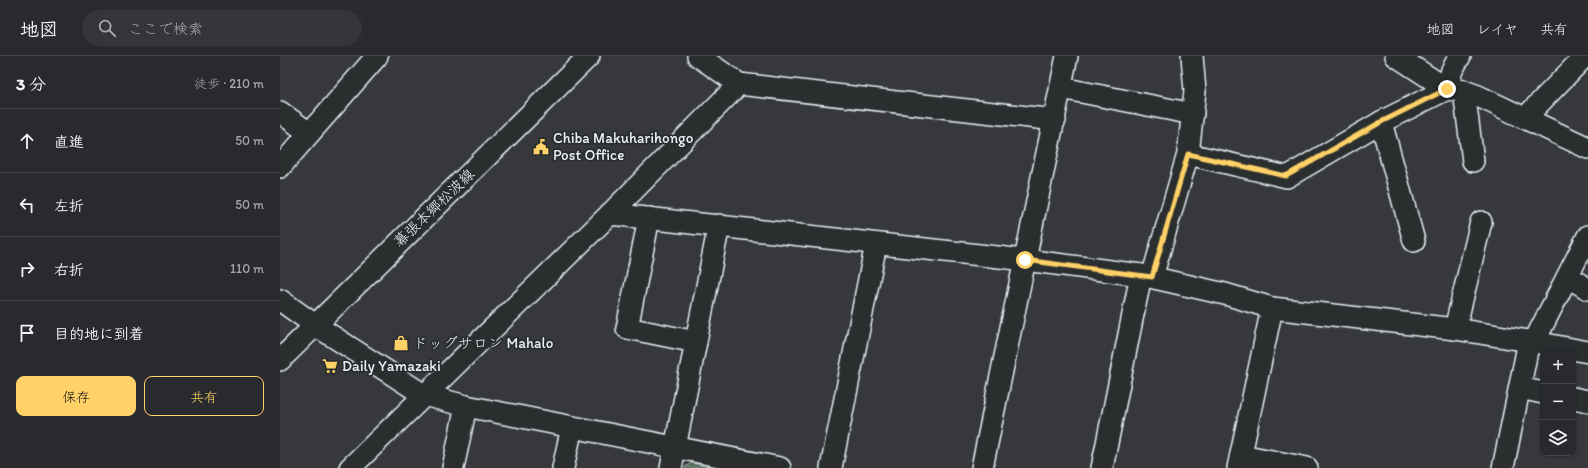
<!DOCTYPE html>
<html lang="ja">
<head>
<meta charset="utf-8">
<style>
	:root { --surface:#282a2d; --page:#343639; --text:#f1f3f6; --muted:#a5a7aa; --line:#444649; --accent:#ffd166 }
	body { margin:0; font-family:Itim,"Klee One",sans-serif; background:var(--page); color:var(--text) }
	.controls { position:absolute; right:12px; bottom:12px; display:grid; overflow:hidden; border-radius:8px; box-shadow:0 1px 3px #0004 }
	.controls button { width:36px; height:36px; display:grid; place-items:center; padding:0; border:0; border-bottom:1px solid var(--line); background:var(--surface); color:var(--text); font:20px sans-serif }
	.stop { position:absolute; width:12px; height:12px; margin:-9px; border:3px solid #ffd166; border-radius:50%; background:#fff }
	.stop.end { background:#ffd166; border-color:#fff; box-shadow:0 1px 4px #0008 }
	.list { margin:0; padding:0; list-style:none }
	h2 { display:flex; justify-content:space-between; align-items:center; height:52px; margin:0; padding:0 16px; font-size:17px }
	h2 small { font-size:13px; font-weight:400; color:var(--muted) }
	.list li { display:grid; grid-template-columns:26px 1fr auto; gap:12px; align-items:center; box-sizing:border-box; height:64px; padding:0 16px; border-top:1px solid var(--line) }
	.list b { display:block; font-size:15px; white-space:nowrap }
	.list em { font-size:13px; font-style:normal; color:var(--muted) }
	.actions { display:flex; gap:8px; padding:12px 16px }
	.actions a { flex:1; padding:9px 0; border:1px solid var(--accent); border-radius:8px; text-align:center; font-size:14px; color:var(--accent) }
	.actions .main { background:var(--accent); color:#111 }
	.icon { flex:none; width:22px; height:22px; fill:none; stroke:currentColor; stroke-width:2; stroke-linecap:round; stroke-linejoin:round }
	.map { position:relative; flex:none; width:1308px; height:412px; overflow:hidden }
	header { display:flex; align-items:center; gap:24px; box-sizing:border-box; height:56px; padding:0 20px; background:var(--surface); border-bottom:1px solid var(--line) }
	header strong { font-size:19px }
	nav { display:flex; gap:22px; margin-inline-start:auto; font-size:14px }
	.search { width:280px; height:36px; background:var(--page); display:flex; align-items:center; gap:10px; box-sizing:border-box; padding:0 14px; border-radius:22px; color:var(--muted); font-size:15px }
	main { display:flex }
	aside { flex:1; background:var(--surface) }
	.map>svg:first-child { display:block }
</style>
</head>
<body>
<header>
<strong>地図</strong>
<div class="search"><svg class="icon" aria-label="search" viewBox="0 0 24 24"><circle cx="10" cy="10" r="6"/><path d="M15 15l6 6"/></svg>ここで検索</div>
<nav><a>地図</a><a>レイヤ</a><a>共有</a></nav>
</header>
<main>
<aside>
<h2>3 分<small>徒歩 · 210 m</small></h2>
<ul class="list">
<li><svg class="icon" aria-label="ahead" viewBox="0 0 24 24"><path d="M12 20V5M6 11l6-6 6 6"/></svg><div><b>直進</b></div><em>50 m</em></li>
<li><svg class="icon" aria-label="left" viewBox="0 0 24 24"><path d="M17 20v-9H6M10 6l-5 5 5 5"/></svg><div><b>左折</b></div><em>50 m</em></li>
<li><svg class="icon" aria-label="right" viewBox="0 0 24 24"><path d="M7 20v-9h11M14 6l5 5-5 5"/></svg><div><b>右折</b></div><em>110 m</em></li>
<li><svg class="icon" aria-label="arrive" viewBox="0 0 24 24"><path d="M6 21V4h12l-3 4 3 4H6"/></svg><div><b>目的地に到着</b></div></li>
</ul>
<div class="actions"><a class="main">保存</a><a>共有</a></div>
</aside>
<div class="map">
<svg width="1308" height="412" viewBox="0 0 1308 412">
	<rect width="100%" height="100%" fill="#36383c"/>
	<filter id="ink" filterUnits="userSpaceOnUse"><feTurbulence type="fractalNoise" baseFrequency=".025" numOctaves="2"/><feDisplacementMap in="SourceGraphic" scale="8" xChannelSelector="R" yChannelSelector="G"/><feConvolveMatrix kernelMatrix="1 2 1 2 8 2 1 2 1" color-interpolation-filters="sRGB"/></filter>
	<g filter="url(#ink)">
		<polygon fill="#546b58" stroke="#9eaea8" points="411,407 433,412 404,412"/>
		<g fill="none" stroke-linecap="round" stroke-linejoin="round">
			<defs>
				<g id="minor">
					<polyline points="418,0 459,28 775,64"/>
					<polyline points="1116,0 1167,33 1172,14 1180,0"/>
					<polyline points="781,32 913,58"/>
					<polyline points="1184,35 1193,105"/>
					<polyline points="0,56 29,77"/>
					<polyline points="1245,62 1305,0"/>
					<polyline points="1101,66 1134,185"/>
					<polyline points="908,98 1007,121 1101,66 1167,33 1184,35 1198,40 1308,92"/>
					<polyline points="0,111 97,0"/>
					<polyline points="330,158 745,204 861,219 945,238 992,252 1175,273 1249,285 1308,296"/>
					<polyline points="369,162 347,272 416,286"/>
					<polyline points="872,221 908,98 915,35 912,0"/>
					<polyline points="1288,221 1308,233"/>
					<polyline points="0,244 35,269 144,339 186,350 500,412"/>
					<polyline points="1175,273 1201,166"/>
					<polyline points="1254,286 1308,180"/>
					<polyline points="0,304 309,0"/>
					<polyline points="1240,332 1263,337"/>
					<polyline points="1293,342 1308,345"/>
					<polyline points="961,399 1027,412"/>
					<polyline points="70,412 330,158 459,28"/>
					<polyline points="173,412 186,350"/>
					<polyline points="283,412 292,371"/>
					<polyline points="391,412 439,169"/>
					<polyline points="551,412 596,188"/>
					<polyline points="702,412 787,0"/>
					<polyline points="822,412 861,219"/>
					<polyline points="958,412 992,252"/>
					<polyline points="1223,412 1249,285"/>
				</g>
			</defs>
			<use href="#minor" stroke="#e8f1f8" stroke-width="24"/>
			<use href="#minor" stroke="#2a2d2e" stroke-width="21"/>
		</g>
	</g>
	<g fill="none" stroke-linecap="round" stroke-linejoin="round" filter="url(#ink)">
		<polyline stroke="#ffd166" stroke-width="5" points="745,204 872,221 908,98 1006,120 1101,66 1167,33"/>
	</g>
	<defs>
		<symbol id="civic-bare" viewBox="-9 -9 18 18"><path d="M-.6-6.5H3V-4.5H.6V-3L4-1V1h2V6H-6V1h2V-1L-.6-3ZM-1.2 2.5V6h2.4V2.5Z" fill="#ffd166" stroke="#2a2d2e" stroke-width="2.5" paint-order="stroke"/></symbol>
		<symbol id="shop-bare" viewBox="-9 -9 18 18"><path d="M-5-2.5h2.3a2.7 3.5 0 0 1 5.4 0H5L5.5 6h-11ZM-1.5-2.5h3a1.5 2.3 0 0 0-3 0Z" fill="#ffd166" stroke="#2a2d2e" stroke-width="2.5" paint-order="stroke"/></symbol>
		<symbol id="supermarket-bare" viewBox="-9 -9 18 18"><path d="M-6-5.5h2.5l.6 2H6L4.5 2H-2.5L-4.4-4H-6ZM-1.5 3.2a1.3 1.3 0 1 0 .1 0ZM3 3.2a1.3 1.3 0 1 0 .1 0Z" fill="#ffd166" stroke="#2a2d2e" stroke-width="2.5" paint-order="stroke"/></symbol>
	</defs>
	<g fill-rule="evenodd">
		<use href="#civic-bare" x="250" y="80" width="22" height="22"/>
		<use href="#shop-bare" x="110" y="276" width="22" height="22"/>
		<use href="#supermarket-bare" x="39" y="299" width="22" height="22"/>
	</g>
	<g text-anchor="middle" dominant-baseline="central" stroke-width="3.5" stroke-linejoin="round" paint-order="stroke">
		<g font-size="15" fill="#e8f1f8" stroke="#2a2d2e" text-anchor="start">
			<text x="273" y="82">Chiba Makuharihongo<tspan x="273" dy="17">Post Office</tspan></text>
			<text x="133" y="287">ドッグサロン Mahalo</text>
			<text x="62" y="310">Daily Yamazaki</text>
		</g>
		<g font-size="15" fill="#e8f1f8" stroke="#2a2d2e">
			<text transform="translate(154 152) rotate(-44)">幕張本郷松波線</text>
		</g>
	</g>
</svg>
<div class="controls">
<button>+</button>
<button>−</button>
<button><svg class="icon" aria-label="layers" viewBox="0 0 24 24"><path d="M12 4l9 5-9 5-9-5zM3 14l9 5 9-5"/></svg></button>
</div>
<div class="stop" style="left:745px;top:204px"></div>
<div class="stop end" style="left:1167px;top:33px"></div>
</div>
</main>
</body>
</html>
